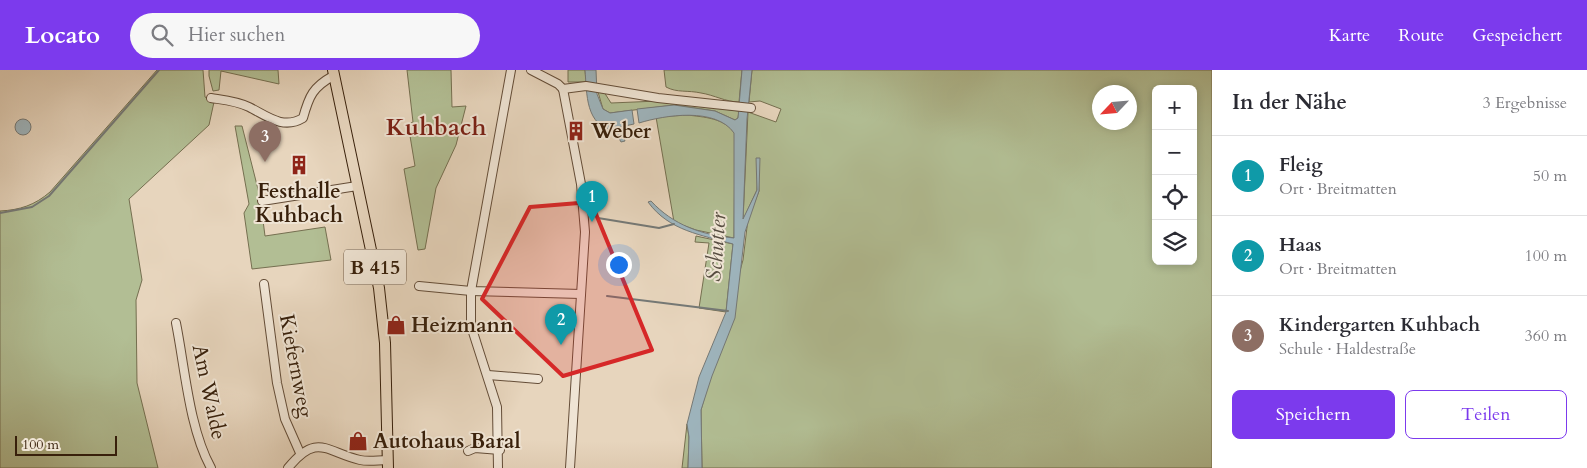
<!DOCTYPE html>
<html lang="de">
<head>
<meta charset="utf-8">
<style>
	:root { --surface:#fff; --page:#f7f7f7; --text:#2b2b33; --muted:#7c7c81; --line:#e1e1e2; --accent:#7c3aed }
	body { margin:0; font-family:Cardo,serif; background:var(--page); color:var(--text) }
	.controls { position:absolute; right:15px; top:15px; display:grid; overflow:hidden; border-radius:8px; box-shadow:0 2px 8px #0003 }
	.controls button { width:45px; height:45px; display:grid; place-items:center; padding:0; border:0; border-bottom:1px solid var(--line); background:var(--surface); color:var(--text); font:25px sans-serif }
	.compass { position:absolute; left:1092px; top:15px; width:45px; height:45px; border-radius:50%; background:var(--surface); box-shadow:0 2px 8px #0003; rotate:244deg }
	.scale { position:absolute; left:15px; bottom:12px; width:102px; box-sizing:border-box; padding-left:5px; border:2px solid #38200b; border-top:0; font-size:14px; line-height:18px; white-space:nowrap; color:#38200b; -webkit-text-stroke:4px #efe4d4; paint-order:stroke }
	.you { position:absolute; left:618px; top:194px; width:18px; height:18px; margin:-12px; border:4px solid #fff; border-radius:50%; background:#1a73e8; box-shadow:0 0 0 8px #1a73e833 }
	.badge { display:grid; place-items:center; width:32px; height:32px; border-radius:50%; background:var(--accent); color:#fff; font-size:16px; font-weight:700 }
	.pin { position:absolute; translate:-50% -41px; filter:drop-shadow(0 1px 2px #0008) }
	.pin::after { content:''; position:absolute; top:26px; width:18px; height:15px; background:inherit; clip-path:polygon(0 0,100% 0,50% 100%) }
	.list { margin:0; padding:0; list-style:none }
	h2 { display:flex; justify-content:space-between; align-items:center; height:65px; margin:0; padding:0 20px; font-size:21px }
	h2 small { font-size:16px; font-weight:400; color:var(--muted) }
	.list li { display:grid; grid-template-columns:32px 1fr auto; gap:15px; align-items:center; box-sizing:border-box; height:80px; padding:0 20px; border-top:1px solid var(--line) }
	.list b { display:block; font-size:19px; white-space:nowrap }
	.list p { margin:0; font-size:16px; white-space:nowrap; color:var(--muted) }
	.list em { font-size:16px; font-style:normal; color:var(--muted) }
	.actions { display:flex; gap:10px; padding:15px 20px }
	.actions a { flex:1; padding:11px 0; border:1px solid var(--accent); border-radius:8px; text-align:center; font-size:18px; color:var(--accent) }
	.actions .main { background:var(--accent); color:#fff }
	.icon { flex:none; width:28px; height:28px; fill:none; stroke:currentColor; stroke-width:2; stroke-linecap:round; stroke-linejoin:round }
	.map { position:relative; flex:none; width:1212px; height:398px; overflow:hidden }
	header { display:flex; align-items:center; gap:30px; box-sizing:border-box; height:70px; padding:0 25px; background:var(--accent); color:#fff }
	header strong { font-size:24px }
	nav { display:flex; gap:28px; margin-inline-start:auto; font-size:18px }
	.search { width:350px; height:45px; background:var(--page); display:flex; align-items:center; gap:12px; box-sizing:border-box; padding:0 18px; border-radius:28px; color:var(--muted); font-size:19px }
	main { display:flex }
	aside { flex:1; background:var(--surface) }
	.map>svg:first-child { display:block }
</style>
</head>
<body>
<header>
<strong>Locato</strong>
<div class="search"><svg class="icon" aria-label="search" viewBox="0 0 24 24"><circle cx="10" cy="10" r="6"/><path d="M15 15l6 6"/></svg>Hier suchen</div>
<nav><a>Karte</a><a>Route</a><a>Gespeichert</a></nav>
</header>
<main>
<div class="map">
<svg width="1212" height="398" viewBox="0 0 1212 398">
	<rect width="100%" height="100%" fill="#e7d5bd"/>
	<filter id="stains"><feTurbulence type="fractalNoise" baseFrequency=".004" numOctaves="4"/><feColorMatrix values="0 0 0 0 .2 0 0 0 0 .09 0 0 0 0 .02 0 0 0 .5 -.17"/></filter>
	<radialGradient id="worn" r=".72"><stop offset=".6" stop-color="#630" stop-opacity="0"/><stop offset="1" stop-color="#630" stop-opacity=".3"/></radialGradient>
	<g fill="#b2be94" stroke="#756f50" fill-rule="evenodd">
		<path d="M157 0H203L205 27 214 32 209 55 129 129 142 210 136 230 137 313 158 398H0V141C20 140 35 135 50 122Z"/>
		<polygon points="209,0 278,0 279,14 221,1 219,20 213,21 209,6"/>
		<polygon points="407,0 451,0 452,37 466,36 456,75 436,118 425,179 418,180 404,99 415,96 408,54 413,52"/>
		<polygon points="568,0 585,0 586,12 568,12"/>
		<path d="M664 0H742L739 32C726 32 714 25 701 23 688 20 677 23 666 17Z"/>
		<path d="M752 0H1212V398H702L701 340 743 190 748 149 759 121 758 92 757 120 743 150 748 42 776 52 781 39 760 31 749 32ZM1156 19H1193V191H1156ZM1100 22H1130V52H1100Z"/>
		<polygon points="598,22 604,22 611,33 658,31 739,41 738,48 735,50 715,41 674,35 610,43 603,39"/>
		<path d="M687 45C704 47 724 48 735 63L734 168 696 160 674 152 656 47Z"/>
		<polygon points="235,56 242,56 260,127 265,166 325,157 331,190 252,199 244,143 249,134"/>
		<polygon points="696,166 733,174 726,242 699,238 709,173 695,172"/>
		<polygon points="687,354 689,367 688,398 682,398"/>
	</g>
	<g fill="#9eb5be" stroke="#757976">
		<path d="M585 0H596L597 24 603 39 610 43 632 40 634 54 620 57 625 71 621 72 615 61C585 56 587 24 585 0Z"/>
		<path d="M742 0H752L747 49 743 149 757 120 756 88H760L759 121 745 162 735 248 712 306 701 340 702 398H688L689 367 687 354 699 307 726 242 733 174C702 165 669 161 648 132L651 131C673 155 702 165 734 168V63C716 37 665 45 639 53L637 39 674 35 715 41 735 50 738 48Z"/>
		<circle cx="23" cy="57" r="8"/>
	</g>
	<g fill="none" stroke-linecap="round" stroke-linejoin="round">
		<g stroke="#757976" stroke-width="2">
			<polyline points="0,143 32,137 49,126 159,0"/>
			<polyline points="598,148 659,158 674,154"/>
			<polyline points="607,226 728,241"/>
		</g>
		<defs>
			<g id="minor">
				<polyline points="531,0 558,14 563,19"/>
				<polyline points="563,19 581,114 585,162 570,398"/>
				<polyline points="563,19 586,16 658,28 751,38"/>
				<path d="M211 28C224 30 237 31 249 37 267 46 283 60 303 48 309 26 313 17 333 6"/>
				<polyline points="262,131 357,116"/>
				<polyline points="264,214 277,313 285,349 300,383"/>
				<polyline points="419,216 471,221 581,224"/>
				<path d="M176 253C185 298 189 358 211 398"/>
				<polyline points="488,305 538,309"/>
				<polyline points="468,381 475,378 500,380"/>
				<path d="M288 398C317 362 326 382 360 390 369 392 378 390 388 390"/>
				<polyline points="498,398 497,337 471,256 471,221 511,0"/>
			</g>
			<polyline id="major" points="333,0 379,218 385,273 388,398"/>
		</defs>
		<use href="#minor" stroke="#644d38" stroke-width="10"/>
		<use href="#major" stroke="#38200b" stroke-width="12"/>
		<use href="#minor" stroke="#efe4d4" stroke-width="8"/>
		<use href="#major" stroke="#e7d5bd" stroke-width="10"/>
	</g>
	<path fill="#d62828" fill-opacity="0.2" stroke="#d62828" stroke-width="4" stroke-linejoin="round" d="M591 132 652 280 563 306 482 229 530 137Z"/>
	<defs>
		<symbol id="building-bare" viewBox="-9 -9 18 18"><path d="M-4-6H4V6H1V3H-1V6H-4ZM-2.5-4.3h1.7v1.8h-1.7ZM.8-4.3h1.7v1.8H.8ZM-2.5-1h1.7V.8h-1.7ZM.8-1h1.7V.8H.8Z" fill="#8f2418" stroke="#efe4d4" stroke-width="2.5" paint-order="stroke"/></symbol>
		<symbol id="shop-bare" viewBox="-9 -9 18 18"><path d="M-5-2.5h2.3a2.7 3.5 0 0 1 5.4 0H5L5.5 6h-11ZM-1.5-2.5h3a1.5 2.3 0 0 0-3 0Z" fill="#8f2418" stroke="#efe4d4" stroke-width="2.5" paint-order="stroke"/></symbol>
	</defs>
	<g fill-rule="evenodd">
		<use href="#building-bare" x="562" y="47" width="28" height="28"/>
		<use href="#building-bare" x="285" y="81" width="28" height="28"/>
		<use href="#shop-bare" x="382" y="241" width="28" height="28"/>
		<use href="#shop-bare" x="344" y="357" width="28" height="28"/>
	</g>
	<g text-anchor="middle" dominant-baseline="central" stroke-width="4" stroke-linejoin="round" paint-order="stroke">
		<rect fill="#efe4d4" stroke="#6f5b47" stroke-width="1" x="344" y="179.5" width="62" height="35" rx="4"/>
		<g font-size="20" font-weight="bold" fill="#38200b">
			<text x="375" y="197">B 415</text>
		</g>
		<g font-size="21" font-weight="bold" fill="#38200b" stroke="#efe4d4" text-anchor="start">
			<text x="591" y="61">Weber</text>
			<text x="299" y="121" text-anchor="middle">Festhalle<tspan x="299" dy="24">Kuhbach</tspan></text>
			<text x="411" y="255">Heizmann</text>
			<text x="373" y="371">Autohaus Baral</text>
		</g>
		<g font-size="21" fill="#38200b" stroke="#efe4d4">
			<text transform="translate(296 296) rotate(79)">Kiefernweg</text>
			<text transform="translate(209 322) rotate(78)">Am Walde</text>
		</g>
		<g font-size="22" font-style="italic" fill="#574d41" stroke="#efe4d4">
			<text transform="translate(716 177) rotate(-86)">Schutter</text>
		</g>
		<g font-size="24" font-weight="bold" fill="#7a1f14" stroke="#efe4d4">
			<text x="436" y="57">Kuhbach</text>
		</g>
	</g>
	<rect width="100%" height="100%" filter="url(#stains)"/>
	<rect width="100%" height="100%" fill="url(#worn)"/>
</svg>
<div class="controls">
<button>+</button>
<button>−</button>
<button><svg class="icon" aria-label="locate" viewBox="0 0 24 24"><circle cx="12" cy="12" r="6"/><path d="M12 2v4M12 18v4M2 12h4M18 12h4"/></svg></button>
<button><svg class="icon" aria-label="layers" viewBox="0 0 24 24"><path d="M12 4l9 5-9 5-9-5zM3 14l9 5 9-5"/></svg></button>
</div>
<svg class="compass" viewBox="-18 -18 36 36"><path d="M0-13l5 13h-10z" fill="#e53935"/><path d="M0 13l5-13h-10z" fill="#7c7c81"/></svg>
<div class="scale">100 m</div>
<div class="you"></div>
<div class="pin badge" style="left:592px;top:152px;background:#0f9aa8">1</div>
<div class="pin badge" style="left:561px;top:275px;background:#0f9aa8">2</div>
<div class="pin badge" style="left:265px;top:92px;background:#8d6e63">3</div>
</div>
<aside>
<h2>In der Nähe<small>3 Ergebnisse</small></h2>
<ul class="list">
<li><span class="badge" style="background:#0f9aa8">1</span><div><b>Fleig</b><p>Ort · Breitmatten</p></div><em>50 m</em></li>
<li><span class="badge" style="background:#0f9aa8">2</span><div><b>Haas</b><p>Ort · Breitmatten</p></div><em>100 m</em></li>
<li><span class="badge" style="background:#8d6e63">3</span><div><b>Kindergarten Kuhbach</b><p>Schule · Haldestraße</p></div><em>360 m</em></li>
</ul>
<div class="actions"><a class="main">Speichern</a><a>Teilen</a></div>
</aside>
</main>
</body>
</html>
